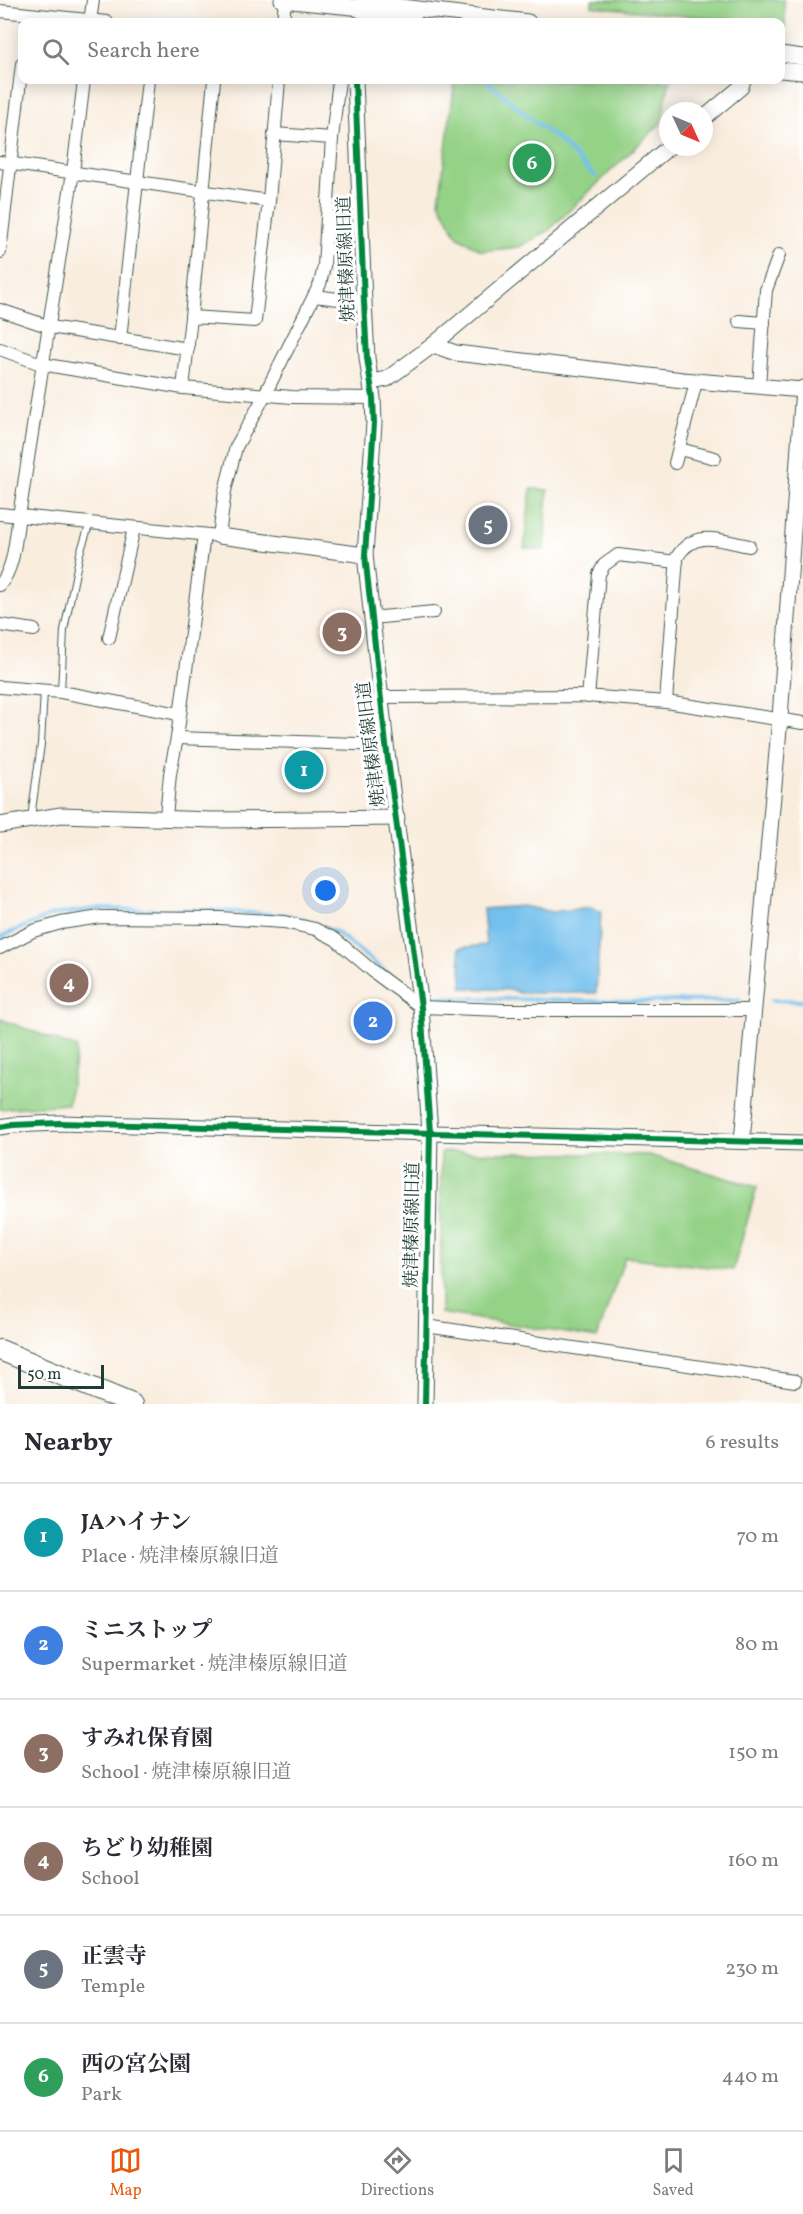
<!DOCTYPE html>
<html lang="en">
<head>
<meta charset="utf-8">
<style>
	:root { --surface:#fff; --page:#f2f2f3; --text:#2b2b33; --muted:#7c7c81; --line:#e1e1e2; --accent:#ea580c }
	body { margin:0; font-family:Vollkorn,"Noto Serif JP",serif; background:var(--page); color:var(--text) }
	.compass { position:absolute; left:659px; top:102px; width:54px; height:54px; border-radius:50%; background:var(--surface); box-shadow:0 3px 15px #0003; rotate:134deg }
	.scale { position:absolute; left:18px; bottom:15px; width:86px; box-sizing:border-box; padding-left:6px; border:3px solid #1f3d34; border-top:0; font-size:16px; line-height:21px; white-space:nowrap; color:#1f3d34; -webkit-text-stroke:4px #fff; paint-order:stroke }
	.you { position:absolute; left:326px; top:891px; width:21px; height:21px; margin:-15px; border:4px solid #fff; border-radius:50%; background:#1a73e8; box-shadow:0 0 0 9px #1a73e833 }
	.badge { display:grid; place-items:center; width:39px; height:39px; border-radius:50%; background:var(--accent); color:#fff; font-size:20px; font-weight:700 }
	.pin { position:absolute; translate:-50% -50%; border:3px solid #fff; box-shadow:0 2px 6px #0006 }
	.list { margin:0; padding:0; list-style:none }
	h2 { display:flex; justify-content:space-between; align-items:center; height:78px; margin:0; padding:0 24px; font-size:26px }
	h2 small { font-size:20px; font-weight:400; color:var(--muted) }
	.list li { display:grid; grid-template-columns:39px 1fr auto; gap:18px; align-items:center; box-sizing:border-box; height:108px; padding:0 24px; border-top:2px solid var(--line) }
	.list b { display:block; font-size:22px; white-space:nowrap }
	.list p { margin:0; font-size:20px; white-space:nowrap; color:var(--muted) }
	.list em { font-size:20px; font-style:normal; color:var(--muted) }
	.icon { flex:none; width:33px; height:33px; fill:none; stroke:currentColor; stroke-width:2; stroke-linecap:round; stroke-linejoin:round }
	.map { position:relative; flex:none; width:803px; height:1404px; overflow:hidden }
	.search { position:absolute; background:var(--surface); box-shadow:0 3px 15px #0003; left:18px; right:18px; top:18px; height:66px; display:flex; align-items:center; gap:15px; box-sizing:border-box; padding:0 21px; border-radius:12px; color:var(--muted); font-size:22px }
	.sheet { height:726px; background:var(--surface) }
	nav { display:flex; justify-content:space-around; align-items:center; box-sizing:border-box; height:84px; border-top:2px solid var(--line); background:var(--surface); font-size:16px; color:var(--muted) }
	nav a { display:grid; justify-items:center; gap:3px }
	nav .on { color:var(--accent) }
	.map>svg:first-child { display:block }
</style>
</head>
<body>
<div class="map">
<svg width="803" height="1404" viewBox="0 0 803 1404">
	<rect width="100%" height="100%" fill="#fff"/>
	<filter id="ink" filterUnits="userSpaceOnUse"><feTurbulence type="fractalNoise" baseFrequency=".0167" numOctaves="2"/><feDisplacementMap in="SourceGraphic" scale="12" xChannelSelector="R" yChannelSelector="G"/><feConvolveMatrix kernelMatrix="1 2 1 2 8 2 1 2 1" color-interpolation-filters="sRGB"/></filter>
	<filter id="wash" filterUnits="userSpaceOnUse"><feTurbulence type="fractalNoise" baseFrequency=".008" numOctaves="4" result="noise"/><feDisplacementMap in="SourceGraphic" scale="24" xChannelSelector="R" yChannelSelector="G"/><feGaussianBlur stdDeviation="1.35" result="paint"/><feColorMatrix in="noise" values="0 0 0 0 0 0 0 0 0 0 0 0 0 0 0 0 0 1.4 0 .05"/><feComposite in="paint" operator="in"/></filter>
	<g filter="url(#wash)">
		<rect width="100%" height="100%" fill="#f9edde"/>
		<g fill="#94d287" stroke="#5a885e" stroke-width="1.5">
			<polygon points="592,0 784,0 785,27 781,27 780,22 743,22 592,6"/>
			<polygon points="455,80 670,80 661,123 548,231 519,247 482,251 457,236 439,202"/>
			<polygon points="531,489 548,490 544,550 524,548"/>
			<polygon points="0,1019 77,1048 68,1104 0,1109"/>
			<polygon points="441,1152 649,1155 757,1187 733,1270 625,1257 597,1338 441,1313"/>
		</g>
		<polygon fill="#73c0ed" stroke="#497e90" stroke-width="1.5" points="523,906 552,912 591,907 601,912 596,993 519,993 514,990 463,988 459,948 486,945 483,909"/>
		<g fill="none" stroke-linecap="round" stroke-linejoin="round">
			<g stroke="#73c0ed" stroke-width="4">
				<polyline points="486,80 532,120 555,137 595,176"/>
				<polyline points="327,929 336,932 403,986"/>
				<polyline points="0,937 52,915 94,909 223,911 291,916 306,921"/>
				<polyline points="430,997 625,1002 740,1000"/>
				<polyline points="772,1000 803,1001"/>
			</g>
		</g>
	</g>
	<g filter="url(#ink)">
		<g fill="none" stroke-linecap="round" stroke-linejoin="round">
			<defs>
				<g id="service">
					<polyline points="61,692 64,630 80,553 90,523"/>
					<polyline points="31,818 41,744 44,691"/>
				</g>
				<g id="minor">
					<polyline points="0,11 107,22"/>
					<polyline points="90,22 93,0"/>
					<polyline points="283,22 285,0"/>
					<polyline points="274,134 332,138"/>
					<polyline points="0,162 269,201"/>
					<polyline points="0,252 22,64"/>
					<polyline points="314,296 364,302"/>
					<polyline points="0,310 50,327 188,349"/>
					<polyline points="191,317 214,80"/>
					<polyline points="739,321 764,323"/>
					<polyline points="120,339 148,80"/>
					<polyline points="0,349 41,364 183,388 292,397 373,398"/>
					<polyline points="759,386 766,290 779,255"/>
					<polyline points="183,388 191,317 255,321 269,201 279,80"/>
					<polyline points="679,449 715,458"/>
					<polyline points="675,463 696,382"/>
					<polyline points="0,514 219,536 225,491 236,447 260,404 320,284 324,266 332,138 339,80"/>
					<path d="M0 585C15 567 15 539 19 516L73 172 84 80"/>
					<polyline points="371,618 434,612"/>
					<polyline points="0,625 34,630"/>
					<polyline points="109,638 134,528"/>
					<polyline points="0,687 61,692 179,714"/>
					<polyline points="382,697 585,696 666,702 803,723"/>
					<polyline points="588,697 599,574 604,565 618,555 677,562"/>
					<path d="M666 702 677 557C695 528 721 541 749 546"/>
					<polyline points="177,738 386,745"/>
					<polyline points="166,817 170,774 177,738 204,535"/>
					<polyline points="0,948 33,931 61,923 100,917 220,918 284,922 315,929 335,939 375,973 421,1007 503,1010 755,1010"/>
					<polyline points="426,1326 795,1381"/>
				</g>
				<g id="tertiary">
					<polyline points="282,0 352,7 385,5 528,22"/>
					<polyline points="358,9 381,18 415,22"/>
					<polyline points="780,54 803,57"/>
					<polyline points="780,70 803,72"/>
					<polyline points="355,80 364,302 367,358 373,398 374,423 365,555 386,745 421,1007 430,1132 425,1404"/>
					<polyline points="704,118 741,87 743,80"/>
					<polyline points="433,345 456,353 683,380 803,390"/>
					<polyline points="372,382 387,379 433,345 669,147"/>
					<polyline points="219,536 365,555"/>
					<polyline points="0,825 61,815 213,820 397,818"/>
					<polyline points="0,1127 13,1125 59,1123 803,1143"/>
					<polyline points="742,1141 780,718 803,388"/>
				</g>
				<polyline id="primary" points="0,1350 132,1404"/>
			</defs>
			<use href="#service" stroke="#40574e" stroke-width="8"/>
			<use href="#minor" stroke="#40574e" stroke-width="14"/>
			<use href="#tertiary" stroke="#40574e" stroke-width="17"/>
			<use href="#primary" stroke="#40574e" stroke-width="22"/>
			<use href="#service" stroke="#fff" stroke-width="6"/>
			<use href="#minor" stroke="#fff" stroke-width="12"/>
			<use href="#tertiary" stroke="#fff" stroke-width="15"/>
			<use href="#primary" stroke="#fff" stroke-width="20"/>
			<defs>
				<g id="cycleway">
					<polyline points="355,80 364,302 367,358 373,398 374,423 365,555 386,745 421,1007 430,1132 425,1404"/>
					<polyline points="0,1127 13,1125 59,1123 803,1143"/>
				</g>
			</defs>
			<use href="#cycleway" stroke="#fff" stroke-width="10"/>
			<use href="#cycleway" stroke="#00873e" stroke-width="6"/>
		</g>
	</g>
	<g text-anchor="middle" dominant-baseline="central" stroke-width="6" stroke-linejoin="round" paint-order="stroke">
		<g font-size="18" fill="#1f3d34" stroke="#fff">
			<text transform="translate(347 259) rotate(-92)">焼津榛原線旧道</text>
			<text transform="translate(372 744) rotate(-97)">焼津榛原線旧道</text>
			<text transform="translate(413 1225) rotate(-89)">焼津榛原線旧道</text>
		</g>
	</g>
</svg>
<svg class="compass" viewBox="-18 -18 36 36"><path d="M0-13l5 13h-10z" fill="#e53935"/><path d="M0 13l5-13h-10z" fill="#7c7c81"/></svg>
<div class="scale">50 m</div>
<div class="you"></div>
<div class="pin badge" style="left:304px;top:770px;background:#0f9aa8">1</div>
<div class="pin badge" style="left:373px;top:1021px;background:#3f7fe0">2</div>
<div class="pin badge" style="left:342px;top:632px;background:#8d6e63">3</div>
<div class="pin badge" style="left:69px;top:983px;background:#8d6e63">4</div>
<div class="pin badge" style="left:488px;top:525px;background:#6b7280">5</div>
<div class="pin badge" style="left:532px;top:163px;background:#2e9e5b">6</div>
<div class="search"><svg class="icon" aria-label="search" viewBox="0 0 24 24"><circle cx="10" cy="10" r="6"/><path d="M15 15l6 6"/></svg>Search here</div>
</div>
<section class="sheet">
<h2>Nearby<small>6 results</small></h2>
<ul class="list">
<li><span class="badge" style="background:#0f9aa8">1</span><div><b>JAハイナン</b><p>Place · 焼津榛原線旧道</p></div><em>70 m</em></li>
<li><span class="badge" style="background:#3f7fe0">2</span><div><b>ミニストップ</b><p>Supermarket · 焼津榛原線旧道</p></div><em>80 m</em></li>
<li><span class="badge" style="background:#8d6e63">3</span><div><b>すみれ保育園</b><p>School · 焼津榛原線旧道</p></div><em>150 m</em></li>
<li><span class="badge" style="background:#8d6e63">4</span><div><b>ちどり幼稚園</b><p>School</p></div><em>160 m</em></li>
<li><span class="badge" style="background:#6b7280">5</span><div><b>正雲寺</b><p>Temple</p></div><em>230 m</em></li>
<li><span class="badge" style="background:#2e9e5b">6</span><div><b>西の宮公園</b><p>Park</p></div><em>440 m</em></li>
</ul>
</section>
<nav>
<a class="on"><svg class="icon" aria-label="map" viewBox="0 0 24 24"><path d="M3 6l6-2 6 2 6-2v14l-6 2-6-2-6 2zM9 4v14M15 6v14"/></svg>Map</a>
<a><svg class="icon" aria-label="directions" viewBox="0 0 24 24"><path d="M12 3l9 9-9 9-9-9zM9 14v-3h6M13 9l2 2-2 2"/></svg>Directions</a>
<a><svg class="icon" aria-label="saved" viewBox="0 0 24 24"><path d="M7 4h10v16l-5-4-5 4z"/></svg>Saved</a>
</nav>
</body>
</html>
